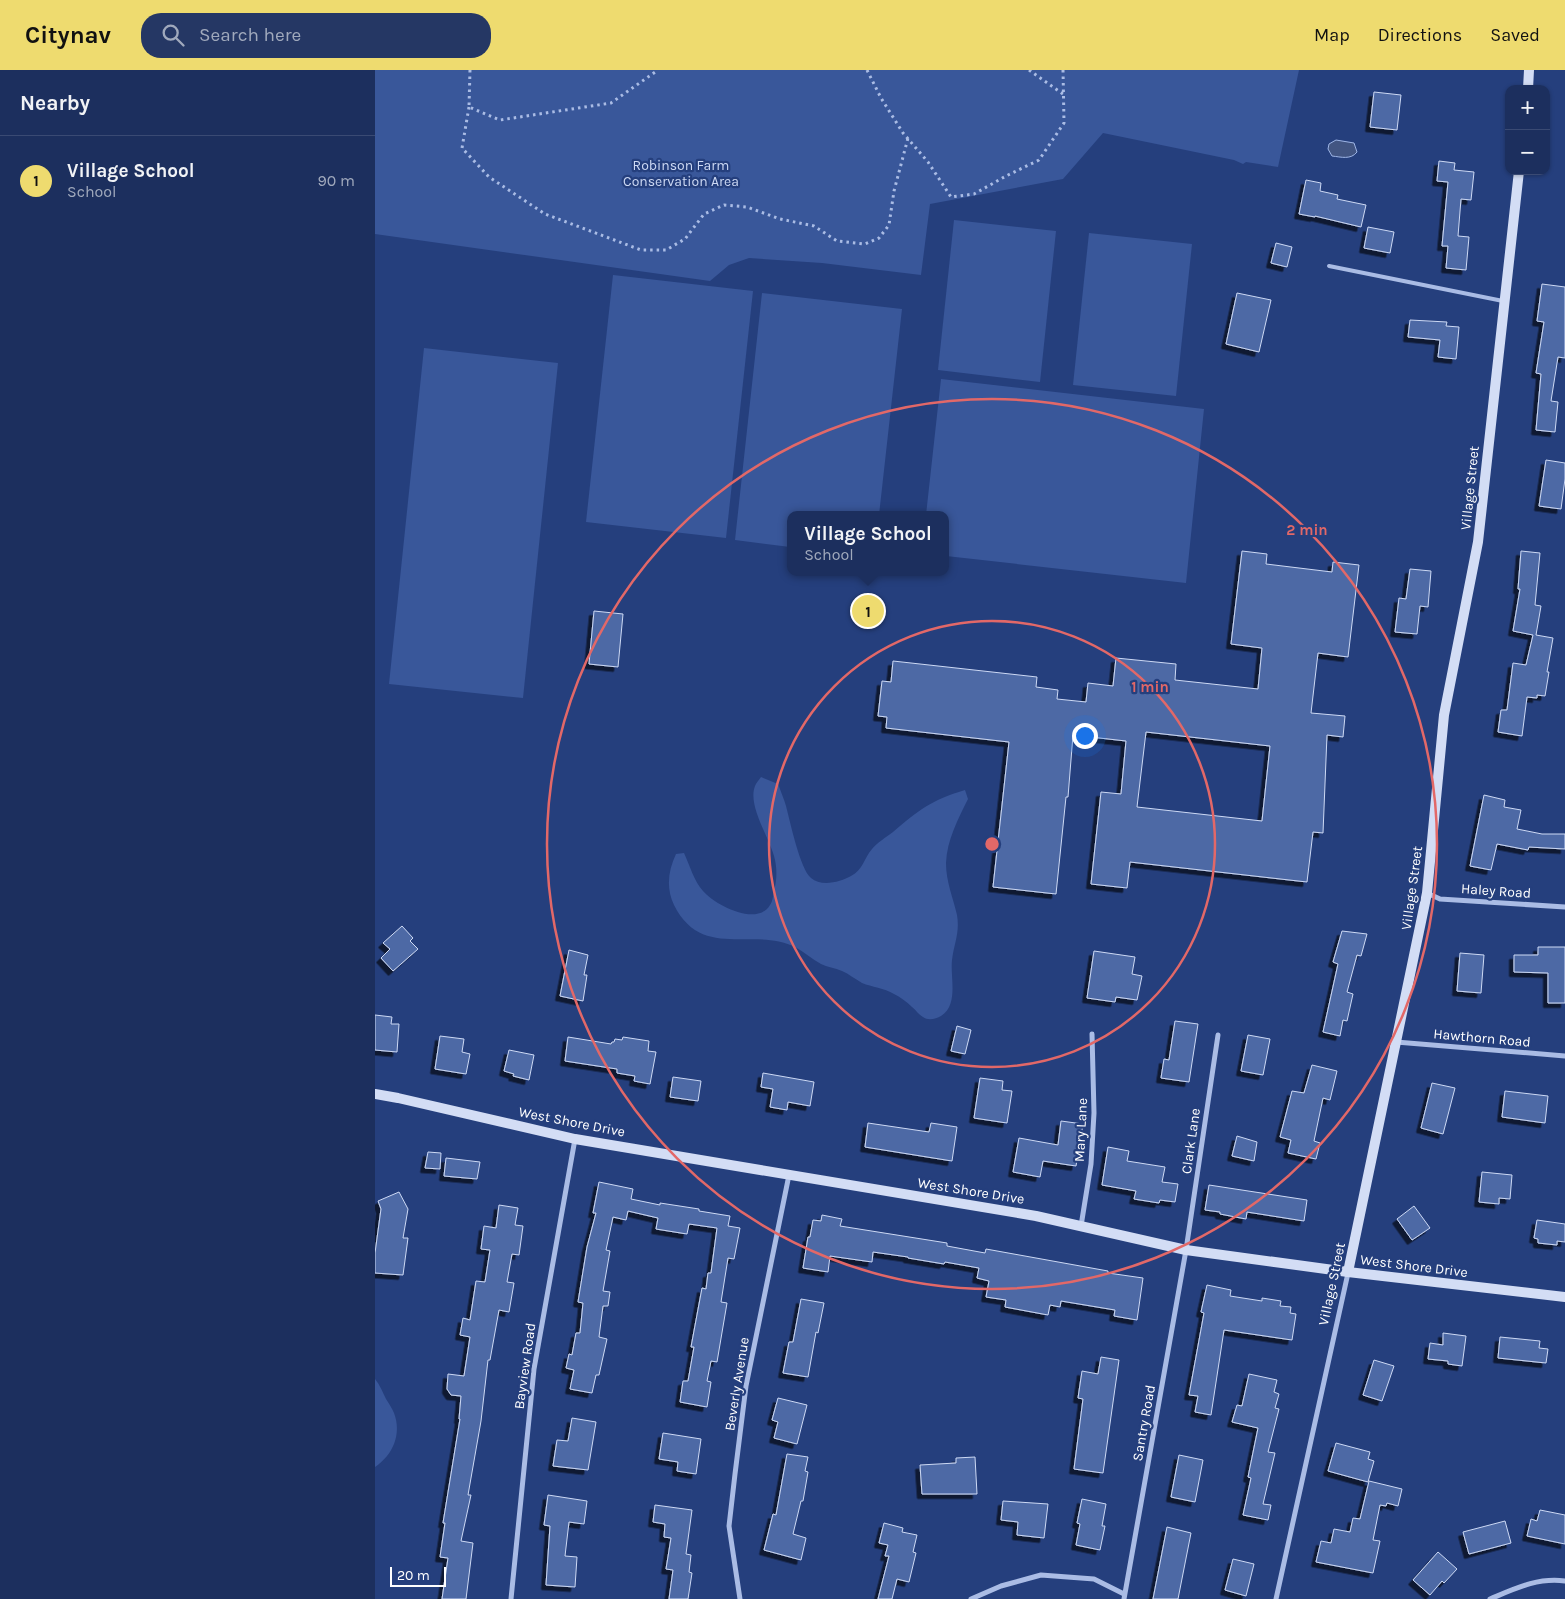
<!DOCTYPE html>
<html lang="en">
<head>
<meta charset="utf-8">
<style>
	:root { --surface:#1c2f5e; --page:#253764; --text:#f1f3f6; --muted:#a0a9bc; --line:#3a4a73; --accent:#eedb6f }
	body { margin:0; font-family:Karla,sans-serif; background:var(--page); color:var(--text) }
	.controls { position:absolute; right:15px; top:15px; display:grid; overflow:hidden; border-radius:10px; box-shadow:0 1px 4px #0004 }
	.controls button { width:45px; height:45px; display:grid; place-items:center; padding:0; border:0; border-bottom:1px solid var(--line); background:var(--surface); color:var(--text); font:25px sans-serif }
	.scale { position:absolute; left:15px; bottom:12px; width:56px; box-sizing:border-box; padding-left:5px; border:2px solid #fff; border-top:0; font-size:14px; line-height:18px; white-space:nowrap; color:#fff; -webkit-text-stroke:4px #253f7d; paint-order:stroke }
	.you { position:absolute; left:709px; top:665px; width:18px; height:18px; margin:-12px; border:4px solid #fff; border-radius:50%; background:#1a73e8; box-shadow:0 0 0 8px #1a73e833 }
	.badge { display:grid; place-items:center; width:32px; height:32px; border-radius:50%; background:var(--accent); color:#111; font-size:16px; font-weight:700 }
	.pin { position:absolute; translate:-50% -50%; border:2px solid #fff; box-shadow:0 1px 5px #0006 }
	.popup { position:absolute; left:412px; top:441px; width:162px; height:65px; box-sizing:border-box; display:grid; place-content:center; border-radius:10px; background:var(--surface); filter:drop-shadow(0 1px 4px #0005); font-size:16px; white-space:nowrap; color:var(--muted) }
	.popup b { font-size:19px; color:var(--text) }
	.popup::after { content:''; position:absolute; left:50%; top:100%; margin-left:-10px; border:10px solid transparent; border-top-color:var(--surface) }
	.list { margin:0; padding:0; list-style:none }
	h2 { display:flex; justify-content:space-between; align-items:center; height:65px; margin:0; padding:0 20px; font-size:21px }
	h2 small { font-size:16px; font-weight:400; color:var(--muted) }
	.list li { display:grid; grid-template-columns:32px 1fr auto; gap:15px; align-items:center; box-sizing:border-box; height:90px; padding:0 20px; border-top:1px solid var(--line) }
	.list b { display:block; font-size:19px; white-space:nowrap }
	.list p { margin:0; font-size:16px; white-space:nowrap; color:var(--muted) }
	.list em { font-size:16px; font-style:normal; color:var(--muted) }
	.icon { flex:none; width:28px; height:28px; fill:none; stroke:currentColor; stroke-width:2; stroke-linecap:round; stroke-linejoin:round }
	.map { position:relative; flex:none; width:1190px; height:1529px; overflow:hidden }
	header { display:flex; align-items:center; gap:30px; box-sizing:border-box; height:70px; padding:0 25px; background:var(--accent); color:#111 }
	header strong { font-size:24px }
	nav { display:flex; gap:28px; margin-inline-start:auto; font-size:18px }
	.search { width:350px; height:45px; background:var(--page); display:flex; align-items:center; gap:12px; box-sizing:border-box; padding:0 18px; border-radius:20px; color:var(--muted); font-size:19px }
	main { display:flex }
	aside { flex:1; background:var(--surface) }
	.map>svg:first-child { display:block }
</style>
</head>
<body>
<header>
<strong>Citynav</strong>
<div class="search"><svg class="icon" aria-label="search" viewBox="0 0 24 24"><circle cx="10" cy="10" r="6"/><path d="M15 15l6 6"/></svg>Search here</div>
<nav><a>Map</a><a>Directions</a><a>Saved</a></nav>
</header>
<main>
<aside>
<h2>Nearby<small></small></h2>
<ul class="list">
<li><span class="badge">1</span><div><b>Village School</b><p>School</p></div><em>90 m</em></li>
</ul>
</aside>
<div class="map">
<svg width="1190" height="1529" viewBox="0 0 1190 1529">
	<defs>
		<filter id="shadow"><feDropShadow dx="-4.5" dy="4.5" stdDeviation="0" flood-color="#0009"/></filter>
	</defs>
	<rect width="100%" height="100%" fill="#253f7d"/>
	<g fill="#39579a">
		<polygon points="0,0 924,0 903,97 871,92 868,94 859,90 728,63 688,109 555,134 546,205 447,193 374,188 354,195 335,211 0,164"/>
		<polygon points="579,150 681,161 665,312 563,300"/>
		<polygon points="714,163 817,174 801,326 698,315"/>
		<polygon points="238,205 378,221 351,468 211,452"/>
		<polygon points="387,223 527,239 504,445 416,445 415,477 360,470"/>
		<polygon points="49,278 183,293 148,628 14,614"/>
		<polygon points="566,309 829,339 811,513 571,486 570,445 551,445"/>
		<path d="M386 707 403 714C406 722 409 729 411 736 415 751 425 799 436 808 446 817 466 812 476 806 488 800 489 788 497 779 502 773 511 767 518 762 544 740 556 730 590 720L593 729C583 749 572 770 571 793 571 812 578 827 582 845 585 863 579 873 577 890 575 907 584 935 566 946 561 949 553 951 548 947 544 945 541 940 537 937 532 932 525 927 519 924 509 918 497 917 487 913 480 909 474 904 467 901 460 898 452 897 446 894 437 889 429 882 420 877 379 856 327 891 299 835 291 818 293 801 301 784L309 783C315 796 319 811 328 821 340 835 382 857 395 835 398 831 398 825 399 820 402 811 402 799 400 790 396 770 372 736 380 716 381 713 384 710 386 707Z"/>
		<path d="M0 1309C5 1315 8 1323 11 1329 14 1334 17 1338 19 1343 27 1364 18 1385 0 1397Z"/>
	</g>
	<path fill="#425582" stroke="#9eb5e6" d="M961 70 979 73 982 82C976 90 966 87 957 86L953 79 954 74Z"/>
	<g fill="#4d69a5" stroke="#cdd9f4" fill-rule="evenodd" filter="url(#shadow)">
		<polygon points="999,22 1026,25 1022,60 995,57"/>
		<polygon points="1064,91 1080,93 1079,100 1099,102 1096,130 1086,129 1083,166 1094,167 1091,200 1071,198 1073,176 1067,176 1073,112 1062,111"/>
		<polygon points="931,110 946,113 945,121 963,125 962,129 991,135 986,157 940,146 940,147 924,144"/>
		<polygon points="993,157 1019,162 1015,183 989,178"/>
		<polygon points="901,173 917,177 912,197 896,193"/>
		<polygon points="1167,214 1190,217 1190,288 1183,287 1176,331 1183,332 1180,362 1161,360 1166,304 1161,303 1169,252 1162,251"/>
		<polygon points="862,223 896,230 884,282 851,274"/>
		<polygon points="1035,250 1072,252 1071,256 1084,257 1081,289 1063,287 1065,270 1033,267"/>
		<polygon points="1171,390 1190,393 1190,409 1186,439 1164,436"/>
		<path d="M867 481 892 484 891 494 957 502 958 492 984 495 973 587 943 583 936 643 970 646 968 667 952 665 948 763 938 762 932 812 755 792 752 818 716 814 726 722 746 724 751 671 698 665 693 727H691L681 824 618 817 634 672 511 658 512 647 503 646 507 611 516 612 518 591 662 607 661 617 683 620 682 629 711 632 713 613 738 616 741 588 801 594 800 610 883 619 887 578 856 574ZM771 662 895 676 887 751 762 737Z"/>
		<polygon points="1146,481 1165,483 1160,535 1166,536 1161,565 1178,568 1172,602 1174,602 1170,626 1162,625 1162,628 1152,627 1147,666 1123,662 1126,640 1132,640 1138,593 1151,595 1158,565 1138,561 1145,519 1143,519"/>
		<polygon points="1035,499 1056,501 1053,537 1045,536 1042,564 1020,562 1024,528 1031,529"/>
		<polygon points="219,541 248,544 243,597 214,594"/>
		<polygon points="1109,725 1130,730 1129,737 1146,740 1142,759 1167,764 1190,764 1190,779 1154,777 1153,780 1122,774 1116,800 1095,796"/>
		<polygon points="27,856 38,868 35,871 43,879 18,901 6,888 15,879 8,873"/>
		<polygon points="967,861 992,864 986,886 982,885 972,922 978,924 972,951 968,950 965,966 948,962 963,894 958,892"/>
		<polygon points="1163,877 1190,877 1190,933 1173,933 1173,903 1139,902 1139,885 1163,885"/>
		<polygon points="194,880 213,885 209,905 212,905 208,931 185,926"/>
		<polygon points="719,881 760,887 757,904 767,906 762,930 741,927 740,932 712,928"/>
		<polygon points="1085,883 1109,885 1106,923 1082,921"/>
		<polygon points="0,945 17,947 16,954 24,954 22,982 0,980"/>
		<polygon points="800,951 823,954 814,1012 786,1008 789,989 794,990"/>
		<polygon points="582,956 596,960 590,984 576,981"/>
		<polygon points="873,965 895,969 888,1005 866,1001"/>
		<polygon points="65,966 89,969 87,982 95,984 91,1004 60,999"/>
		<polygon points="193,967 236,974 237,972 239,972 240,969 247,970 248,967 274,971 273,981 281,982 275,1014 259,1011 260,1006 242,1003 242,999 190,991"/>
		<polygon points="134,980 159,985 154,1010 138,1006 139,1004 129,1001"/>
		<polygon points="937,995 962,1001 955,1030 948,1028 939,1071 945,1073 941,1089 913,1083 916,1070 905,1067 917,1021 929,1023"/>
		<polygon points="388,1003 439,1012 435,1036 413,1032 412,1040 395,1037 398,1019 386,1017"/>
		<polygon points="298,1007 326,1011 323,1031 295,1027"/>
		<polygon points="605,1008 628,1011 627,1020 637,1021 632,1053 599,1048"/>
		<polygon points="1057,1013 1080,1018 1068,1064 1046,1058"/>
		<polygon points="1130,1021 1173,1026 1170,1053 1127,1047"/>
		<polygon points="686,1051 708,1054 701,1096 668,1091 665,1107 638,1102 644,1068 683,1075"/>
		<polygon points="493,1053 554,1062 556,1053 582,1057 577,1091 490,1077"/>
		<polygon points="862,1066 882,1072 879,1091 857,1086"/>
		<polygon points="733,1077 754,1081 752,1091 790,1097 787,1112 803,1114 800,1132 785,1130 784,1133 759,1129 761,1121 727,1115"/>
		<polygon points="53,1082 66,1083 65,1099 50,1098"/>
		<polygon points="71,1088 105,1092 102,1109 69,1106"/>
		<polygon points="1107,1102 1137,1105 1135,1129 1124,1128 1124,1134 1104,1132"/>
		<polygon points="224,1112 258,1119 256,1129 285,1135 285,1133 324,1139 324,1141 355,1146 353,1156 365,1158 359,1189 353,1188 346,1232 352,1233 342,1292 336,1291 332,1311 336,1312 332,1337 305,1332 308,1311 313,1311 319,1277 316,1277 327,1218 331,1219 333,1203 336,1203 342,1158 314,1154 312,1164 281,1159 283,1148 253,1141 251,1150 238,1147 231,1180 235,1181 228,1221 235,1222 233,1236 228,1236 224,1267 232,1269 224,1305 221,1305 217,1323 195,1319 199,1300 191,1298 194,1284 197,1285 201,1263 205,1263 208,1233 203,1232 212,1177 221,1143 218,1143"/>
		<polygon points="834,1115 932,1130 929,1151 872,1142 871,1149 845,1144 845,1142 830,1140"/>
		<polygon points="24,1122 33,1139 28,1168 33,1168 28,1205 0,1203 0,1183 6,1139 3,1131"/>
		<polygon points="124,1135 143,1138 140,1155 148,1156 144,1185 137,1184 132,1212 139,1213 134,1242 124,1240 115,1290 113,1290 106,1351 93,1425 96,1425 86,1471 98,1473 91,1529 67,1529 73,1488 65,1487 70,1453 68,1453 85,1349 84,1349 86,1326 76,1325 72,1319 73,1304 89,1306 95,1267 85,1265 88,1248 95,1250 101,1211 110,1212 115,1180 106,1179 109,1156 121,1158"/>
		<polygon points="1039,1136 1055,1158 1037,1170 1022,1149"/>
		<polygon points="447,1145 467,1149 465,1156 572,1173 572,1176 610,1183 611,1179 733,1201 733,1203 768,1208 762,1250 739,1246 740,1240 686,1231 685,1237 675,1235 673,1245 630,1237 631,1230 611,1227 614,1211 602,1208 604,1198 570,1192 569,1194 533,1188 533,1187 498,1182 497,1192 455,1186 453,1202 428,1198 433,1167 435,1167 438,1150 446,1151"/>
		<polygon points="1162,1150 1190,1154 1190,1172 1182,1171 1182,1175 1163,1173 1163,1169 1159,1168"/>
		<polygon points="832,1215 856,1220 855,1226 887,1231 887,1228 906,1231 905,1236 916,1237 915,1243 921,1244 917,1270 849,1260 836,1345 820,1342 823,1326 814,1325 829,1243 826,1242"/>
		<polygon points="426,1229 449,1233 443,1263 441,1262 433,1307 408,1303 414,1272 418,1272"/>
		<polygon points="1068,1263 1091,1266 1087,1296 1073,1294 1073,1291 1053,1289 1055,1273 1068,1275"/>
		<polygon points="1125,1267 1165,1271 1164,1278 1173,1279 1171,1293 1123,1288"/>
		<polygon points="726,1287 744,1290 728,1403 699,1399 708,1329 703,1328 707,1301 723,1304"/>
		<polygon points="999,1290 1019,1296 1007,1331 988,1325"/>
		<polygon points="874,1304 902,1310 899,1322 904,1324 900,1338 904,1339 893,1382 900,1383 888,1434 896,1435 893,1450 868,1445 876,1408 873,1407 883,1358 857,1352 862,1335 867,1336"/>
		<polygon points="403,1328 432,1335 422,1374 399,1368 403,1352 397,1350"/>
		<polygon points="197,1348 221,1352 213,1400 178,1396 182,1370 193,1371"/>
		<polygon points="288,1363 326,1369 321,1404 302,1401 303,1392 284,1389"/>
		<polygon points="961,1373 995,1382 993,1389 999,1391 993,1412 953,1401"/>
		<polygon points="412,1384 433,1387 430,1401 433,1402 428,1431 426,1431 418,1464 431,1468 426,1490 389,1480 398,1444 401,1445"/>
		<polygon points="804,1385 828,1390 820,1432 796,1427"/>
		<polygon points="600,1387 602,1424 547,1424 545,1395 581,1393 581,1388"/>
		<polygon points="994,1411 1027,1419 1023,1436 1012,1433 1011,1436 1005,1435 998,1470 1005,1471 998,1503 941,1492 946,1471 956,1473 959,1459 975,1462 978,1448 985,1449"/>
		<polygon points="173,1425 212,1431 209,1454 194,1452 190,1486 202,1487 200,1517 171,1515 175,1456 169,1455"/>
		<polygon points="707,1429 731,1434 727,1456 730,1456 725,1480 701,1475 705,1454 702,1453"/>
		<polygon points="628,1431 673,1434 669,1468 642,1465 643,1452 626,1450"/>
		<polygon points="280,1435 317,1440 311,1484 316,1485 314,1502 317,1503 313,1529 294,1529 298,1500 291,1499 296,1468 289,1467 290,1454 278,1452"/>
		<polygon points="1165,1440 1190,1445 1190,1474 1152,1466 1156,1449 1162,1451"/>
		<polygon points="1130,1451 1136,1473 1094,1484 1088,1462"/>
		<polygon points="509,1453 528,1458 527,1462 542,1465 538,1482 541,1483 534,1512 522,1509 517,1529 503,1529 514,1486 510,1486 513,1475 504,1473"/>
		<polygon points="792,1457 816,1463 803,1529 778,1529"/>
		<polygon points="1063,1482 1082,1499 1069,1513 1067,1511 1055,1525 1038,1510"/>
		<polygon points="858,1489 879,1494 871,1526 850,1520"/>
	</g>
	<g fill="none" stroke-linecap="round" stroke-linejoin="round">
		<g stroke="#aabce5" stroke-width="3" stroke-dasharray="2.5 4" stroke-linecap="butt">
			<polyline points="95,0 94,37 125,50 236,33 283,0"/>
			<polyline points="492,0 506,28 528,63 553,92 576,127 599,124 631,106 664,90 689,53 688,0"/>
			<polyline points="654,0 688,24"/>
			<polyline points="94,37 87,78 114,107 170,144 266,180 291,180 310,169 329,144 349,135 372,137 405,149 439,156 462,171 490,174 504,168 514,155 519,121 533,68"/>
		</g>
		<polyline stroke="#aabce5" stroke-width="4" points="954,196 1128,231"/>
		<g stroke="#aabce5" stroke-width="5">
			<polyline points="1052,823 1065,829 1190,837"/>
			<polyline points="1021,972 1190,986"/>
			<polyline points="706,1156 716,1094 719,1043 717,964"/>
			<polyline points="136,1529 159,1299 200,1069"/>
			<polyline points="365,1529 354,1456 360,1404 371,1316 414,1105"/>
			<polyline points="596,1529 626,1516 666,1505 719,1509 749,1524"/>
			<polyline points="749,1529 811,1180 843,965"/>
			<polyline points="901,1529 973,1203"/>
			<path d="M1115 1529C1139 1519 1163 1507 1190 1511"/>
		</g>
		<g stroke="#d3ddf5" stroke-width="10">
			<polyline points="1153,19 1154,0"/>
			<polyline points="0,1024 23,1028 200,1069 661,1146 811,1180 973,1202 1190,1227"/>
			<polyline points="973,1202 1052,823 1069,645 1103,472 1144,101"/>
		</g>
	</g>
	<g fill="none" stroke="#e26868" stroke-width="2.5">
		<circle cx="617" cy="774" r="223"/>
		<circle cx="617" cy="774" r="445"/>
	</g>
	<g text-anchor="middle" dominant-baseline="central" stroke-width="4.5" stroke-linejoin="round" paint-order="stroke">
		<g font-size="14" fill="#cdd9f4" stroke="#253f7d">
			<text x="306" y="95">Robinson Farm<tspan x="306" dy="16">Conservation Area</tspan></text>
		</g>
		<g font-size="14" fill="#fff" stroke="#253f7d">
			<text transform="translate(1095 418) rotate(-84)">Village Street</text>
			<text transform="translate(1037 818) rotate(-82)">Village Street</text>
			<text transform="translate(1121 821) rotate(4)">Haley Road</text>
			<text transform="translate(1107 968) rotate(5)">Hawthorn Road</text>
			<text transform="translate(197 1052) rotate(11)">West Shore Drive</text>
			<text transform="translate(706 1060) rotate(-87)">Mary Lane</text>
			<text transform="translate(816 1071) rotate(-82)">Clark Lane</text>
			<text transform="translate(596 1121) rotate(9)">West Shore Drive</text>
			<text transform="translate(1039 1196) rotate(7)">West Shore Drive</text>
			<text transform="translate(957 1214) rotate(-78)">Village Street</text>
			<text transform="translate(150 1296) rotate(-82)">Bayview Road</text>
			<text transform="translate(362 1314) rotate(-81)">Beverly Avenue</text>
			<text transform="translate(769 1353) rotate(-80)">Santry Road</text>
		</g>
	</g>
	<circle cx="617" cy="774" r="8" fill="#e26868" stroke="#253f7d" stroke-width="2.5"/>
	<g font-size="15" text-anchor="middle" font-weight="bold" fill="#e26868" stroke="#253f7d" stroke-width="4.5" stroke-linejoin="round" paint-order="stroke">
		<text x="932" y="465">2 min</text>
		<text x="775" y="622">1 min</text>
	</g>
</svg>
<div class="controls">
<button>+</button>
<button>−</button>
</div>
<div class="scale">20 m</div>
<div class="you"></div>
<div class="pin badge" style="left:493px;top:541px">1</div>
<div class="popup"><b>Village School</b>School</div>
</div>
</main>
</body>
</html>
